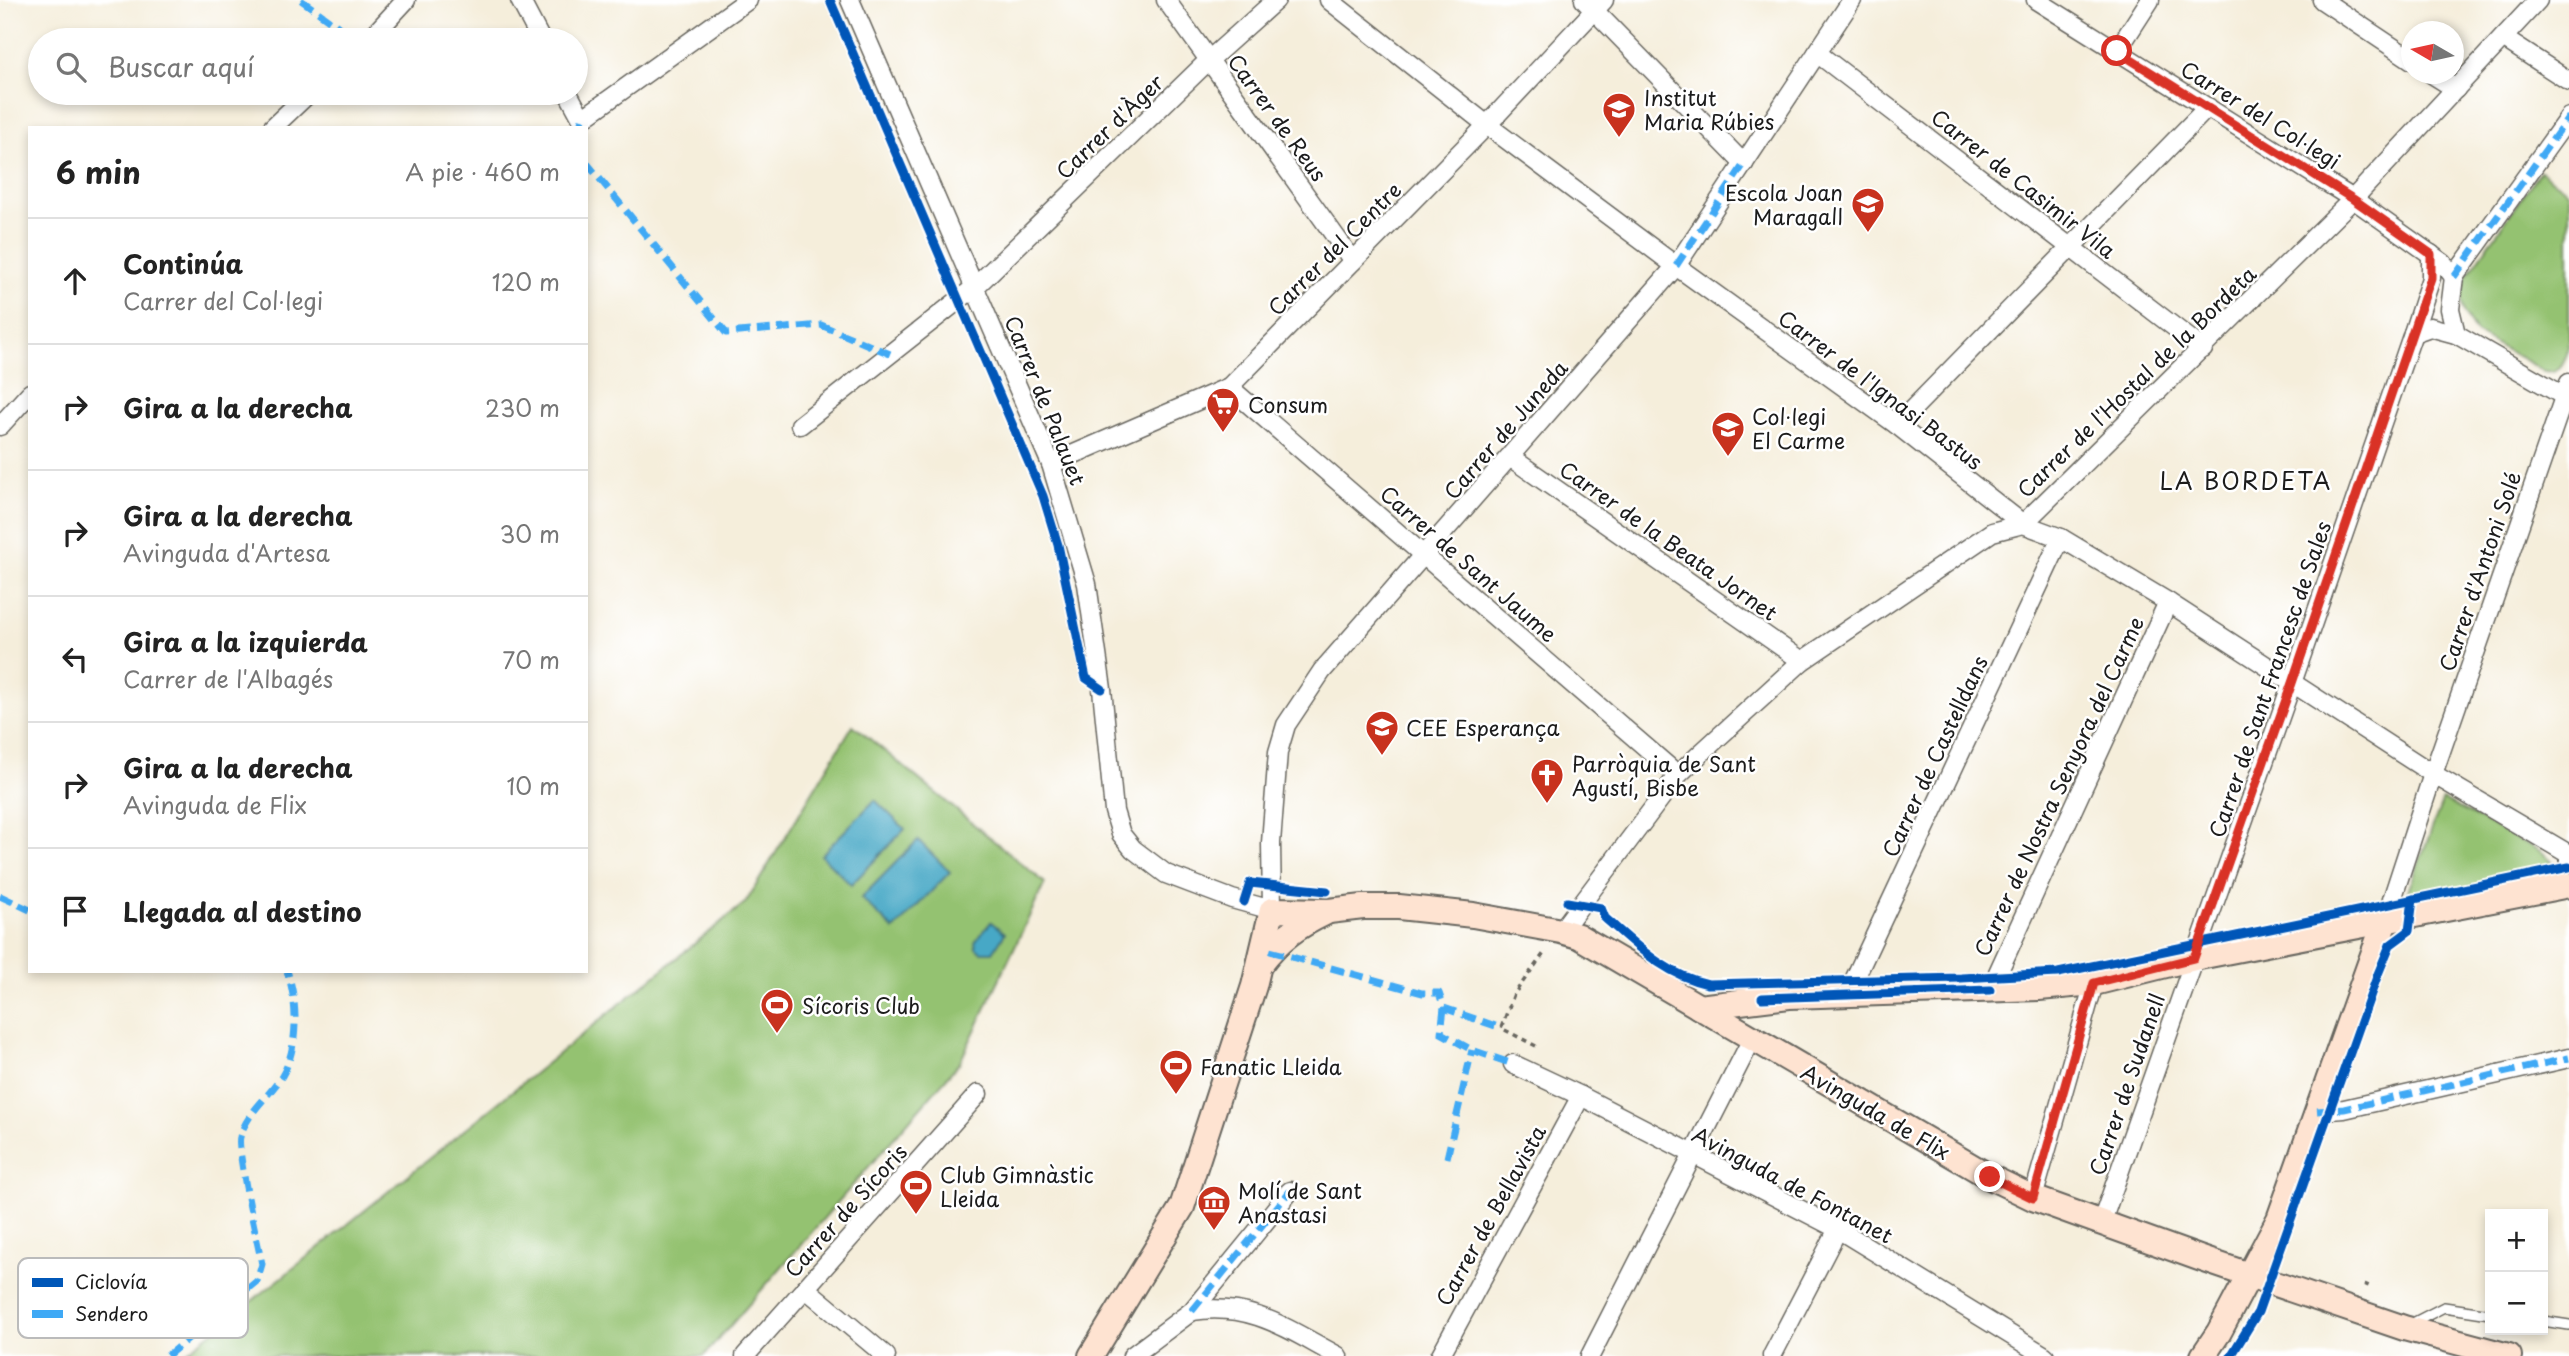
<!DOCTYPE html>
<html lang="es">
<head>
<meta charset="utf-8">
<style>
	:root { --surface:#fff; --page:#f6f6f6; --text:#222; --muted:#767676; --line:#e0e0e0 }
	body { margin:0; font-family:"Playpen Sans",sans-serif; background:var(--page); color:var(--text) }
	.controls { position:absolute; right:21px; bottom:21px; display:grid; overflow:hidden; border-radius:0px; box-shadow:0 4px 10px #0003 }
	.controls button { width:63px; height:63px; display:grid; place-items:center; padding:0; border:0; border-bottom:2px solid var(--line); background:var(--surface); color:var(--text); font:35px sans-serif }
	.compass { position:absolute; left:2401px; top:21px; width:63px; height:63px; border-radius:50%; background:var(--surface); box-shadow:0 4px 10px #0003; rotate:279deg }
	.stop { position:absolute; width:21px; height:21px; margin:-16px; border:5px solid #d93025; border-radius:50%; background:#fff }
	.stop.end { background:#d93025; border-color:#fff; box-shadow:0 2px 7px #0008 }
	.list { margin:0; padding:0; list-style:none }
	h2 { display:flex; justify-content:space-between; align-items:center; height:91px; margin:0; padding:0 28px; font-size:30px }
	h2 small { font-size:23px; font-weight:400; color:var(--muted) }
	.list li { display:grid; grid-template-columns:46px 1fr auto; gap:21px; align-items:center; box-sizing:border-box; height:126px; padding:0 28px; border-top:2px solid var(--line) }
	.list b { display:block; font-size:26px; white-space:nowrap }
	.list p { margin:0; font-size:23px; white-space:nowrap; color:var(--muted) }
	.list em { font-size:23px; font-style:normal; color:var(--muted) }
	.icon { flex:none; width:38px; height:38px; fill:none; stroke:currentColor; stroke-width:2; stroke-linecap:round; stroke-linejoin:round }
	.map { position:relative; flex:none; width:2569px; height:1356px; overflow:hidden }
	.search { position:absolute; background:var(--surface); box-shadow:0 4px 10px #0003; left:28px; top:28px; width:560px; height:77px; display:flex; align-items:center; gap:18px; box-sizing:border-box; padding:0 24px; border-radius:38px; color:var(--muted); font-size:26px }
	.panel { position:absolute; background:var(--surface); box-shadow:0 4px 10px #0003; left:28px; top:126px; width:560px; height:847px; border-radius:0px }
	.map>svg:first-child { display:block }
</style>
</head>
<body>
<div class="map">
<svg width="2569" height="1356" viewBox="0 0 2569 1356">
	<rect width="100%" height="100%" fill="#fff"/>
	<filter id="ink" filterUnits="userSpaceOnUse"><feTurbulence type="fractalNoise" baseFrequency=".0143" numOctaves="2"/><feDisplacementMap in="SourceGraphic" scale="14" xChannelSelector="R" yChannelSelector="G"/><feConvolveMatrix kernelMatrix="1 2 1 2 8 2 1 2 1" color-interpolation-filters="sRGB"/></filter>
	<filter id="wash" filterUnits="userSpaceOnUse"><feTurbulence type="fractalNoise" baseFrequency=".00686" numOctaves="4" result="noise"/><feDisplacementMap in="SourceGraphic" scale="28" xChannelSelector="R" yChannelSelector="G"/><feGaussianBlur stdDeviation="1.57" result="paint"/><feColorMatrix in="noise" values="0 0 0 0 0 0 0 0 0 0 0 0 0 0 0 0 0 1.4 0 .05"/><feComposite in="paint" operator="in"/></filter>
	<g filter="url(#wash)">
		<rect width="100%" height="100%" fill="#f5eedb"/>
		<g fill="#94c271" stroke="#586f46" stroke-width="2">
			<path d="M2540 171 2569 192V348C2564 362 2561 374 2544 371L2476 333 2463 312 2461 295 2467 276Z"/>
			<polygon points="853,725 1045,883 960,1062 704,1356 181,1356 280,1279 746,902"/>
			<polygon points="2443,800 2542,852 2552,862 2552,872 2548,876 2421,903 2410,899 2408,891"/>
		</g>
		<g fill="#47a8c6" stroke="#326271" stroke-width="2">
			<polygon points="875,800 905,829 851,885 821,855"/>
			<polygon points="918,840 950,872 894,930 861,898"/>
			<polygon points="991,922 1005,933 993,952 981,952 976,948 975,942"/>
		</g>
	</g>
	<g filter="url(#ink)">
		<g fill="none" stroke-linecap="round" stroke-linejoin="round">
			<defs>
				<g id="lane">
					<polyline points="2543,1321 2569,1325"/>
					<polyline points="2409,1325 2444,1307 2490,1314"/>
				</g>
				<g id="street">
					<polyline points="520,0 541,40"/>
					<polyline points="850,0 1051,464 1087,584 1102,689 1114,811 1121,834 1133,849 1166,874 1232,899 1272,910 1271,843 1278,752 1286,725 1322,671 1676,266 1852,0"/>
					<polyline points="1166,0 1353,261"/>
					<polyline points="1329,0 1487,125 1676,266 1897,425 2023,524 2061,538 2168,602 2433,774 2567,853 2569,858"/>
					<polyline points="1584,0 1744,164"/>
					<polyline points="2036,0 2353,199 2443,263 2454,277"/>
					<polyline points="2322,0 2412,60"/>
					<polyline points="2503,38 2569,81"/>
					<polyline points="369,40 406,0"/>
					<polyline points="2117,51 2150,0"/>
					<polyline points="1817,53 2203,349"/>
					<polyline points="2432,74 2456,89"/>
					<polyline points="568,93 582,119 748,0"/>
					<polyline points="272,128 309,93"/>
					<polyline points="2413,333 2430,327 2456,334 2569,399"/>
					<polyline points="2456,334 2450,309 2454,277 2569,117"/>
					<polyline points="1229,387 1678,775"/>
					<polyline points="800,425 975,287 1209,60 1276,0"/>
					<polyline points="1897,425 2208,107"/>
					<polyline points="0,426 30,393"/>
					<polyline points="1510,457 1802,661"/>
					<polyline points="1051,464 1229,387 1487,125 1604,0"/>
					<polyline points="2385,921 2433,774 2569,383"/>
					<polyline points="1561,931 1678,775 1699,755 1802,661 1992,532 2023,524 2353,199 2538,0"/>
					<polyline points="1990,990 2168,602"/>
					<polyline points="1848,993 2061,538"/>
					<polyline points="1513,1064 1581,1096 1838,1229 2045,1356"/>
					<polyline points="2317,1111 2344,1109 2569,1058"/>
					<polyline points="2033,1198 2094,983"/>
					<polyline points="2101,1224 2292,683 2413,333 2431,278 2431,254"/>
					<polyline points="805,1288 886,1356"/>
					<path d="M1192 1311C1252 1302 1287 1329 1338 1356"/>
					<polyline points="745,1356 978,1094"/>
					<polyline points="1132,1356 1192,1311 1290,1191"/>
					<polyline points="1440,1356 1581,1096"/>
					<polyline points="1590,1356 1752,1039"/>
					<polyline points="1772,1356 1838,1229"/>
				</g>
				<g id="secondary">
					<path d="M1261 963C1279 939 1298 926 1325 913"/>
					<polyline points="1699,1007 1789,996 2039,988 2094,983 2194,958 2569,885"/>
					<polyline points="1091,1356 1182,1207 1254,986 1272,910 1329,911 1363,907 1399,907 1473,915 1561,931 1578,936 1990,1177 2033,1198 2199,1258 2404,1328 2509,1356"/>
					<polyline points="2203,1356 2219,1332 2279,1219 2385,921"/>
				</g>
			</defs>
			<use href="#lane" stroke="#68665f" stroke-width="12"/>
			<use href="#street" stroke="#68665f" stroke-width="21"/>
			<use href="#secondary" stroke="#68665f" stroke-width="28"/>
			<g stroke="#68665f" stroke-width="3.5" stroke-dasharray="5 5" stroke-linecap="butt">
				<polyline points="1536,1046 1501,1028 1514,994 1545,952"/>
				<polyline points="2364,1284 2371,1287"/>
			</g>
			<use href="#lane" stroke="#fff" stroke-width="9"/>
			<use href="#street" stroke="#fff" stroke-width="18"/>
			<use href="#secondary" stroke="#fee3d1" stroke-width="24"/>
			<g stroke="#3fa9f5" stroke-width="7" stroke-dasharray="14 7" stroke-linecap="butt">
				<polyline points="301,0 357,40"/>
				<polyline points="579,128 582,119"/>
				<polyline points="586,162 726,333 821,325 890,354"/>
				<polyline points="1676,266 1744,164"/>
				<polyline points="2454,277 2569,117"/>
				<polyline points="0,896 30,910"/>
				<polyline points="1270,951 1422,993 1439,993 1444,1008 1501,1028"/>
				<polyline points="1444,1008 1441,1033 1472,1050 1513,1064"/>
				<polyline points="2317,1111 2344,1109 2569,1058"/>
				<polyline points="1447,1158 1472,1050"/>
				<polyline points="1192,1311 1290,1191"/>
				<path d="M167 1356 257 1281 262 1264C258 1245 236 1148 240 1137 247 1112 269 1097 282 1076 299 1047 298 1002 287 971"/>
			</g>
			<defs>
				<g id="cycleway">
					<polyline points="830,0 1043,496 1058,545 1086,678 1102,689"/>
					<polyline points="1244,902 1250,883 1327,891"/>
					<path d="M1567 902 1601 908 1605 918C1637 946 1665 975 1708 984L1961 978 2058 973 2569 867"/>
					<polyline points="1762,998 1990,990"/>
					<polyline points="2231,1356 2258,1312 2378,974 2390,945 2409,931 2413,899"/>
				</g>
			</defs>
			<use href="#cycleway" stroke="#fff" stroke-width="13"/>
			<use href="#cycleway" stroke="#0057b8" stroke-width="9"/>
		</g>
	</g>
	<g fill="none" stroke-linecap="round" stroke-linejoin="round" filter="url(#ink)">
		<polyline stroke="#d93025" stroke-width="9" points="1990,1177 2033,1198 2094,983 2194,958 2292,683 2431,278 2431,254 2353,199 2117,51"/>
	</g>
	<defs>
		<symbol id="school-pin" viewBox="-11 -11 22 30"><path d="M0 17L-7.5 6A9.5 9.5 0 1 1 7.5 6Z" fill="#c8321e" stroke="#fff"/><path d="M0-5L7-2L0 1L-7-2ZM-4 1L0 2.5L4 1V4Q0 6-4 4Z" fill="#fff"/></symbol>
		<symbol id="supermarket-pin" viewBox="-11 -11 22 30"><path d="M0 17L-7.5 6A9.5 9.5 0 1 1 7.5 6Z" fill="#c8321e" stroke="#fff"/><path d="M-6-5.5h2.5l.6 2H6L4.5 2H-2.5L-4.4-4H-6ZM-1.5 3.2a1.3 1.3 0 1 0 .1 0ZM3 3.2a1.3 1.3 0 1 0 .1 0Z" fill="#fff"/></symbol>
		<symbol id="church-pin" viewBox="-11 -11 22 30"><path d="M0 17L-7.5 6A9.5 9.5 0 1 1 7.5 6Z" fill="#c8321e" stroke="#fff"/><path d="M-1.2-6h2.4v3.5h3.3v2.4h-3.3V6h-2.4V-.1h-3.3v-2.4h3.3Z" fill="#fff"/></symbol>
		<symbol id="stadium-pin" viewBox="-11 -11 22 30"><path d="M0 17L-7.5 6A9.5 9.5 0 1 1 7.5 6Z" fill="#c8321e" stroke="#fff"/><path d="M0-5a6.5 5 0 1 0 0 10a6.5 5 0 1 0 0-10ZM-3.5-1.8h7v3.6h-7Z" fill="#fff"/></symbol>
		<symbol id="museum-pin" viewBox="-11 -11 22 30"><path d="M0 17L-7.5 6A9.5 9.5 0 1 1 7.5 6Z" fill="#c8321e" stroke="#fff"/><path d="M0-6L6-3V-2H-6V-3ZM-5-1h2V3h-2ZM-1-1h2V3h-2ZM3-1h2V3H3ZM-6 4H6V6H-6Z" fill="#fff"/></symbol>
	</defs>
	<g fill-rule="evenodd">
		<use href="#school-pin" x="1600" y="90" width="38" height="52"/>
		<use href="#school-pin" x="1849" y="185" width="38" height="52"/>
		<use href="#supermarket-pin" x="1204" y="385" width="38" height="52"/>
		<use href="#school-pin" x="1709" y="409" width="38" height="52"/>
		<use href="#school-pin" x="1363" y="708" width="38" height="52"/>
		<use href="#church-pin" x="1528" y="756" width="38" height="52"/>
		<use href="#stadium-pin" x="758" y="986" width="38" height="52"/>
		<use href="#stadium-pin" x="1157" y="1047" width="38" height="52"/>
		<use href="#stadium-pin" x="897" y="1167" width="38" height="52"/>
		<use href="#museum-pin" x="1195" y="1183" width="38" height="52"/>
	</g>
	<g text-anchor="middle" dominant-baseline="central" stroke-width="5" stroke-linejoin="round" paint-order="stroke">
		<g font-size="21" fill="#1c1c1c" stroke="#fff" text-anchor="start">
			<text x="1644" y="97">Institut<tspan x="1644" dy="24">Maria Rúbies</tspan></text>
			<text x="1843" y="192" text-anchor="end">Escola Joan<tspan x="1843" dy="24">Maragall</tspan></text>
			<text x="1248" y="404">Consum</text>
			<text x="1752" y="416">Col·legi<tspan x="1752" dy="24">El Carme</tspan></text>
			<text x="1406" y="727">CEE Esperança</text>
			<text x="1572" y="763">Parròquia de Sant<tspan x="1572" dy="24">Agustí, Bisbe</tspan></text>
			<text x="802" y="1005">Sícoris Club</text>
			<text x="1200" y="1066">Fanatic Lleida</text>
			<text x="940" y="1174">Club Gimnàstic<tspan x="940" dy="24">Lleida</tspan></text>
			<text x="1238" y="1190">Molí de Sant<tspan x="1238" dy="24">Anastasi</tspan></text>
		</g>
		<g font-size="21" fill="#1c1c1c" stroke="#fff">
			<text transform="translate(2261 114) rotate(32)">Carrer del Col·legi</text>
			<text transform="translate(1278 117) rotate(54)">Carrer de Reus</text>
			<text transform="translate(1109 126) rotate(-44)">Carrer d'Àger</text>
			<text transform="translate(2024 183) rotate(38)">Carrer de Casimir Vila</text>
			<text transform="translate(1334 248) rotate(-45)">Carrer del Centre</text>
			<text transform="translate(2136 381) rotate(-44)">Carrer de l'Hostal de la Bordeta</text>
			<text transform="translate(1881 389) rotate(37)">Carrer de l'Ignasi Bastus</text>
			<text transform="translate(1046 400) rotate(68)">Carrer de Palauet</text>
			<text transform="translate(1505 429) rotate(-49)">Carrer de Juneda</text>
			<text transform="translate(1669 540) rotate(35)">Carrer de la Beata Jornet</text>
			<text transform="translate(1469 563) rotate(41)">Carrer de Sant Jaume</text>
			<text transform="translate(2479 571) rotate(-71)">Carrer d'Antoni Solé</text>
			<text transform="translate(2269 679) rotate(-71)">Carrer de Sant Francesc de Sales</text>
			<text transform="translate(1934 756) rotate(-65)">Carrer de Castelldans</text>
			<text transform="translate(2058 786) rotate(-65)">Carrer de Nostra Senyora del Carme</text>
			<text transform="translate(2126 1084) rotate(-71)">Carrer de Sudanell</text>
			<text transform="translate(1876 1111) rotate(30)">Avinguda de Flix</text>
			<text transform="translate(1793 1184) rotate(28)">Avinguda de Fontanet</text>
			<text transform="translate(845 1210) rotate(-48)">Carrer de Sícoris</text>
			<text transform="translate(1490 1215) rotate(-61)">Carrer de Bellavista</text>
		</g>
		<g font-size="23" letter-spacing="2" fill="#1c1c1c" stroke="#fff">
			<text x="2246" y="480">LA BORDETA</text>
		</g>
	</g>
	<rect x="18" y="1258" width="230" height="80" rx="10" fill="#fff" stroke="#bbb" stroke-width="2"/>
	<rect x="32" y="1278" width="31" height="9" fill="#0057b8"/>
	<rect x="32" y="1310" width="31" height="8" fill="#3fa9f5"/>
	<g font-size="19" fill="#1c1c1c">
		<text x="75" y="1289">Ciclovía</text>
		<text x="75" y="1321">Sendero</text>
	</g>
</svg>
<div class="controls">
<button>+</button>
<button>−</button>
</div>
<svg class="compass" viewBox="-18 -18 36 36"><path d="M0-13l5 13h-10z" fill="#e53935"/><path d="M0 13l5-13h-10z" fill="#767676"/></svg>
<div class="stop" style="left:2117px;top:51px"></div>
<div class="stop end" style="left:1990px;top:1177px"></div>
<div class="search"><svg class="icon" aria-label="search" viewBox="0 0 24 24"><circle cx="10" cy="10" r="6"/><path d="M15 15l6 6"/></svg>Buscar aquí</div>
<section class="panel">
<h2>6 min<small>A pie · 460 m</small></h2>
<ul class="list">
<li><svg class="icon" aria-label="ahead" viewBox="0 0 24 24"><path d="M12 20V5M6 11l6-6 6 6"/></svg><div><b>Continúa</b><p>Carrer del Col·legi</p></div><em>120 m</em></li>
<li><svg class="icon" aria-label="right" viewBox="0 0 24 24"><path d="M7 20v-9h11M14 6l5 5-5 5"/></svg><div><b>Gira a la derecha</b></div><em>230 m</em></li>
<li><svg class="icon" aria-label="right" viewBox="0 0 24 24"><path d="M7 20v-9h11M14 6l5 5-5 5"/></svg><div><b>Gira a la derecha</b><p>Avinguda d'Artesa</p></div><em>30 m</em></li>
<li><svg class="icon" aria-label="left" viewBox="0 0 24 24"><path d="M17 20v-9H6M10 6l-5 5 5 5"/></svg><div><b>Gira a la izquierda</b><p>Carrer de l'Albagés</p></div><em>70 m</em></li>
<li><svg class="icon" aria-label="right" viewBox="0 0 24 24"><path d="M7 20v-9h11M14 6l5 5-5 5"/></svg><div><b>Gira a la derecha</b><p>Avinguda de Flix</p></div><em>10 m</em></li>
<li><svg class="icon" aria-label="arrive" viewBox="0 0 24 24"><path d="M6 21V4h12l-3 4 3 4H6"/></svg><div><b>Llegada al destino</b></div></li>
</ul>
</section>
</div>
</body>
</html>
